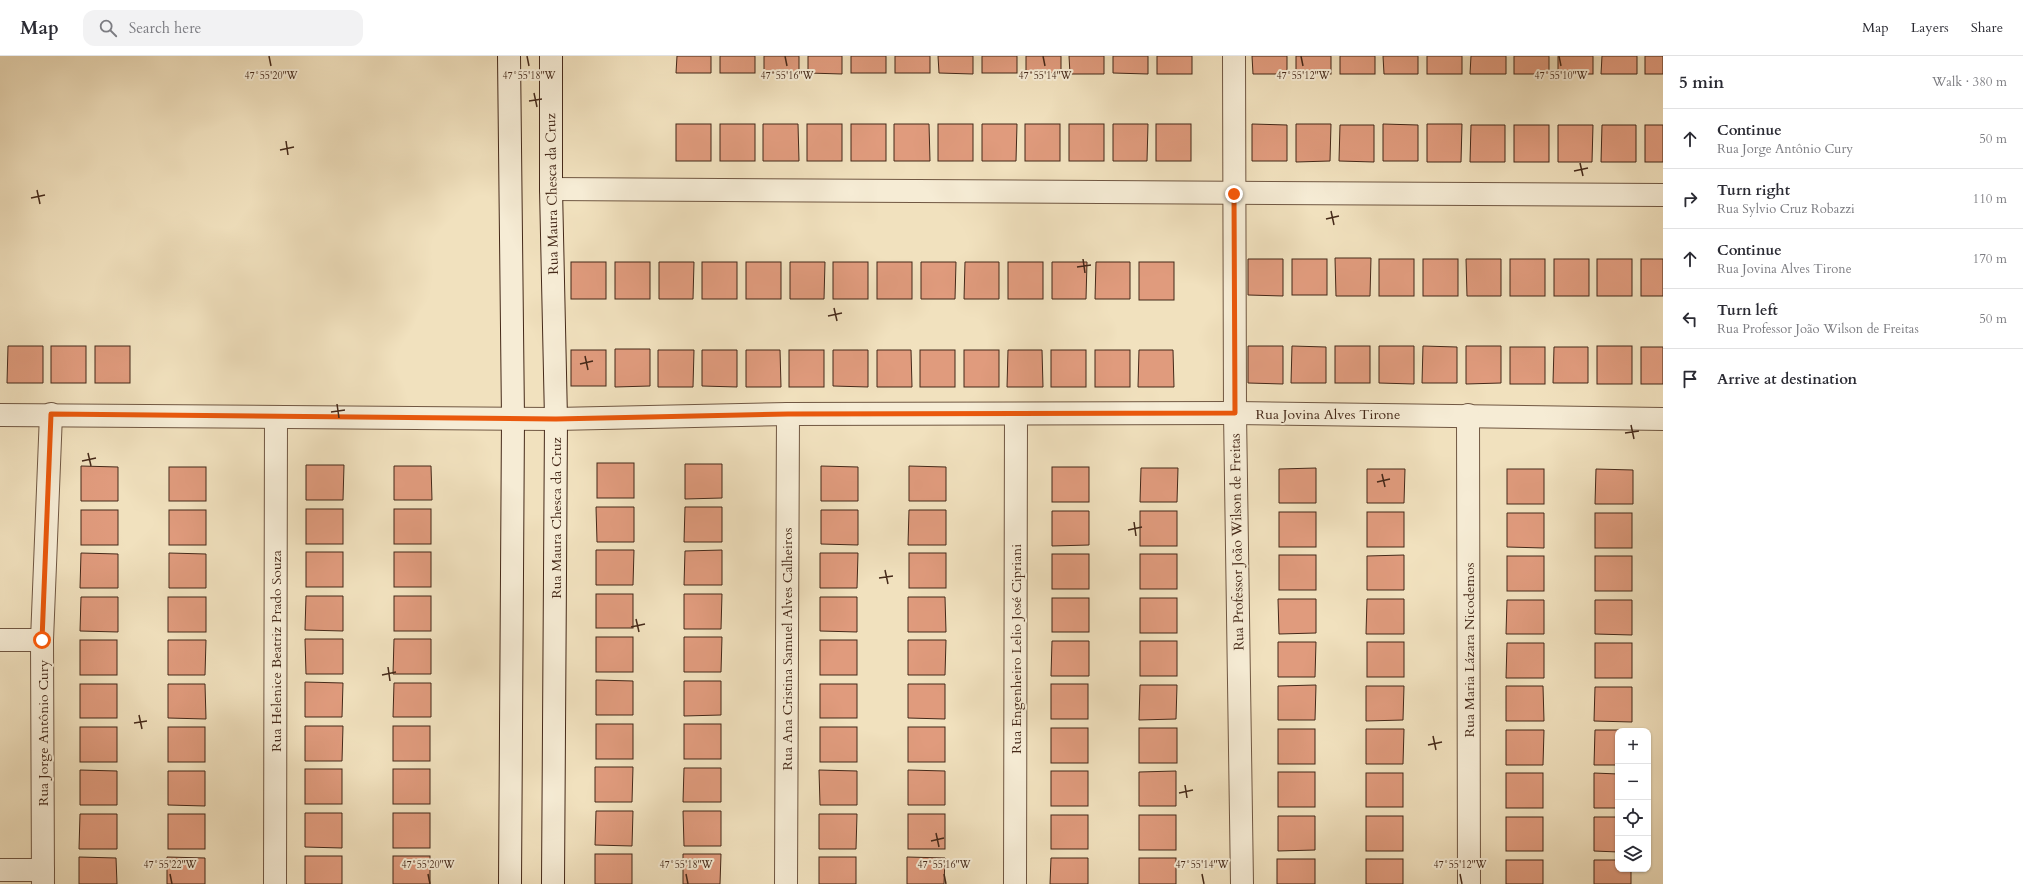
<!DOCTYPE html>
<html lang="en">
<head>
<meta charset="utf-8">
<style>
	:root { --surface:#fff; --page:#f2f2f3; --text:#2b2b33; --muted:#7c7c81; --line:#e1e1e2 }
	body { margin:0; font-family:Cardo,serif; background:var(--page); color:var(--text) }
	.controls { position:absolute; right:12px; bottom:12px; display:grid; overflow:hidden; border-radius:8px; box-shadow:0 1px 3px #0004 }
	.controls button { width:36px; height:36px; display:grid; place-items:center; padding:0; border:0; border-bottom:1px solid var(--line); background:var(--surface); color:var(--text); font:20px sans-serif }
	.stop { position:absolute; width:12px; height:12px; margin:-9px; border:3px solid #ea580c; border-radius:50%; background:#fff }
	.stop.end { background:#ea580c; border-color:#fff; box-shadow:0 1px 4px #0008 }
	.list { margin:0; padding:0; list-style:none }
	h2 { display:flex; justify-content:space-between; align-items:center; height:52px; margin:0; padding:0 16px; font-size:17px }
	h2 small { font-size:13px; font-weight:400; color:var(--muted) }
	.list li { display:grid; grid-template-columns:26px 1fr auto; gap:12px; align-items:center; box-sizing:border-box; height:60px; padding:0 16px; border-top:1px solid var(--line) }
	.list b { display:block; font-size:15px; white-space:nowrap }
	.list p { margin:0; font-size:13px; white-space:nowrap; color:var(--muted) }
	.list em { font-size:13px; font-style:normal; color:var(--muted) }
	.icon { flex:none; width:22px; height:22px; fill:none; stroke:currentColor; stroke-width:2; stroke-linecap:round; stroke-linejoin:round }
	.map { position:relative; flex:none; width:1663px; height:828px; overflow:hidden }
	header { display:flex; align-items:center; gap:24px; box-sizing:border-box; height:56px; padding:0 20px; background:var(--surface); border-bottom:1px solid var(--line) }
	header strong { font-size:19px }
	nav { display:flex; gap:22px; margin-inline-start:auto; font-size:14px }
	.search { width:280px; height:36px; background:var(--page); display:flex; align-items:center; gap:10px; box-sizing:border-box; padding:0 14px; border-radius:12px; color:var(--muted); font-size:15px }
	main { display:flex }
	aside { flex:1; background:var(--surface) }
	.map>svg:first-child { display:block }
</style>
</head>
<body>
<header>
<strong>Map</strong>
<div class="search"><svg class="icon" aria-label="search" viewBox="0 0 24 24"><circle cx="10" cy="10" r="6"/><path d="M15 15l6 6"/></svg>Search here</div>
<nav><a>Map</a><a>Layers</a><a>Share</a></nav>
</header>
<main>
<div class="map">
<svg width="1663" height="828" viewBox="0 0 1663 828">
	<rect width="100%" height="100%" fill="#f1e1be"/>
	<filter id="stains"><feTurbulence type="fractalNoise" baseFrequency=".005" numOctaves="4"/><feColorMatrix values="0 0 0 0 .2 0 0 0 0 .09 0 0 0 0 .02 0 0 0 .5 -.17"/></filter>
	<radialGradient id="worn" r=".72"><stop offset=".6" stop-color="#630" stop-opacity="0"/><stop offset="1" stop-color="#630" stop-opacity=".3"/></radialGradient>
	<g fill="#e09b7d" stroke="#452919">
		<polygon points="677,0 711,0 711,17 676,17"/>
		<rect x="720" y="0" width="35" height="17"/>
		<rect x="764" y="0" width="35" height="17"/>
		<polygon points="808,0 842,0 842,18 808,17"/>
		<rect x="851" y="0" width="35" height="17"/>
		<rect x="895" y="0" width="35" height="17"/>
		<polygon points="938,0 973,0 973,18 939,17"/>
		<rect x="982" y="0" width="35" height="17"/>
		<rect x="1026" y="0" width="35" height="17"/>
		<polygon points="1069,0 1104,0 1104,18 1070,18"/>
		<polygon points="1113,0 1148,0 1148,18 1113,17"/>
		<rect x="1157" y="0" width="35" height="18"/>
		<polygon points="1252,0 1287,0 1287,18 1253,18"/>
		<rect x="1296" y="0" width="35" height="18"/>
		<rect x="1340" y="0" width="35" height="18"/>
		<polygon points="1383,0 1418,0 1418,18 1384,18"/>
		<rect x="1427" y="0" width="35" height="18"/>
		<polygon points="1471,0 1506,0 1506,18 1470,18"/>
		<rect x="1514" y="0" width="35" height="18"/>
		<rect x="1558" y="0" width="35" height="18"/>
		<polygon points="1602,0 1637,0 1637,18 1601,18"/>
		<rect x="1645" y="0" width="18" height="18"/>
		<rect x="676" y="68" width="35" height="37"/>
		<rect x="720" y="68" width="35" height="37"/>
		<polygon points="763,68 798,68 799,105 763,105"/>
		<rect x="807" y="68" width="35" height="37"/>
		<rect x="851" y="68" width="35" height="37"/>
		<polygon points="894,68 929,68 930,105 894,105"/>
		<rect x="938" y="68" width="35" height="37"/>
		<polygon points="982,68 1017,68 1016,105 982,105"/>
		<rect x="1025" y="68" width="35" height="37"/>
		<rect x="1069" y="68" width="35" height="37"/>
		<polygon points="1113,68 1148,68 1147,105 1113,105"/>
		<rect x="1156" y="68" width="35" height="37"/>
		<polygon points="1252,68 1287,69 1287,105 1252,105"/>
		<polygon points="1296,68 1331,68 1330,105 1296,106"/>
		<polygon points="1383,68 1418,69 1418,105 1383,105"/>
		<polygon points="1427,68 1462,68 1461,106 1427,106"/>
		<polygon points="1340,69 1374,69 1374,106 1339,105"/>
		<polygon points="1471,69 1505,69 1505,106 1470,106"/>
		<rect x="1514" y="69" width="35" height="37"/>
		<polygon points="1558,69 1593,69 1592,106 1558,106"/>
		<polygon points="1602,69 1636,69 1636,106 1601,106"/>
		<rect x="1645" y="69" width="18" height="37"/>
		<polygon points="1335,202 1371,202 1370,240 1336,240"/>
		<polygon points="1248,203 1283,203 1283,240 1248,239"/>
		<rect x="1292" y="203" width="35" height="36"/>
		<rect x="1379" y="203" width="35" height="37"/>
		<rect x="1423" y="203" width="35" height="37"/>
		<polygon points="1466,203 1501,203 1501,240 1467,240"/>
		<rect x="1510" y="203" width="35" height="37"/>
		<rect x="1554" y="203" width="35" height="37"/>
		<rect x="1597" y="203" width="35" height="37"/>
		<rect x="1641" y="203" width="22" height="37"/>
		<rect x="571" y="206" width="35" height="37"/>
		<rect x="615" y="206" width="35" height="37"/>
		<polygon points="659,206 694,206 693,243 659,243"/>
		<rect x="702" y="206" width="35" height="37"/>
		<rect x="746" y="206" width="35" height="37"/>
		<polygon points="790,206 825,206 824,243 790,243"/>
		<rect x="833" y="206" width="35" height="37"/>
		<rect x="877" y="206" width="35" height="37"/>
		<polygon points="921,206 956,206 955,243 921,243"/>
		<polygon points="965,206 999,206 999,243 964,243"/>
		<rect x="1008" y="206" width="35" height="37"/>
		<polygon points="1052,206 1087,206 1086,243 1052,243"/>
		<polygon points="1096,206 1130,206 1130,243 1095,243"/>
		<rect x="1139" y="206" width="35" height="38"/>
		<polygon points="8,290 43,290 43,327 7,327"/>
		<rect x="51" y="290" width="35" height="37"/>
		<rect x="95" y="290" width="35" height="37"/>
		<polygon points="1248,290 1283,290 1283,328 1248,327"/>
		<polygon points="1292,290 1326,291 1326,327 1291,327"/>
		<rect x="1335" y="290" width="35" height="37"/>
		<polygon points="1379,290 1414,290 1414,328 1379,327"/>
		<polygon points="1423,290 1457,291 1457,327 1422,327"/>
		<polygon points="1466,290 1501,290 1501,327 1466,328"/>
		<rect x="1597" y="290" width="35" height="38"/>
		<rect x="1510" y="291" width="35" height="37"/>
		<polygon points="1554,291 1588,291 1588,327 1553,327"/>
		<rect x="1641" y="291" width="22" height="37"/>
		<polygon points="615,293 650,293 650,330 615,331"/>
		<rect x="571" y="294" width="35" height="36"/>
		<polygon points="658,294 694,294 693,331 658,331"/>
		<polygon points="702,294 737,294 737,331 702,330"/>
		<polygon points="746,294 780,294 781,331 746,331"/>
		<rect x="789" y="294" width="35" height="37"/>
		<polygon points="833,294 868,294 868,331 833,330"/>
		<polygon points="877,294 911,294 912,331 877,331"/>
		<rect x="920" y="294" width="35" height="37"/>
		<rect x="964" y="294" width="35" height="37"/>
		<polygon points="1008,294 1042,294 1043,331 1007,331"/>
		<rect x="1051" y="294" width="35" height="37"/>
		<rect x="1095" y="294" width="35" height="37"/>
		<polygon points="1139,294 1173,294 1174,331 1138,331"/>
		<rect x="597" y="407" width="37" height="35"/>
		<polygon points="685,408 722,408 722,442 685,443"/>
		<polygon points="306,409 344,409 343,444 306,444"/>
		<polygon points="81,410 118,411 118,445 81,445"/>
		<polygon points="394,410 431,410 432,444 394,444"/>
		<polygon points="821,410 858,411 858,445 821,445"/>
		<polygon points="909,410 946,411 946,445 909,445"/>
		<rect x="169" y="411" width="37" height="34"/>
		<rect x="1052" y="411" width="37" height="35"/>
		<polygon points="1141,412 1178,412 1177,446 1140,446"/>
		<polygon points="1316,412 1316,447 1279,447 1279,413"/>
		<polygon points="1367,413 1405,413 1404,447 1367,447"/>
		<rect x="1507" y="413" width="37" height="35"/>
		<polygon points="1596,413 1633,414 1633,448 1595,448"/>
		<polygon points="596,451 634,451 634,486 597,486"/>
		<polygon points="685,451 722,451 722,486 684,486"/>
		<rect x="306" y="453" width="37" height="35"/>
		<rect x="394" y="453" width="37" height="35"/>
		<rect x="81" y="454" width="37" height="35"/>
		<rect x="169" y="454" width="37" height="35"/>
		<polygon points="821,454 858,454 858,489 821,488"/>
		<polygon points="909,454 946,454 946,489 908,489"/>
		<polygon points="1052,455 1089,455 1089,489 1052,490"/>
		<rect x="1140" y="455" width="37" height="35"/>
		<rect x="1279" y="456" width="37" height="35"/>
		<rect x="1367" y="456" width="37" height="35"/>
		<polygon points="1507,457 1544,457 1544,492 1507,491"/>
		<rect x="1595" y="457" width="37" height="35"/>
		<polygon points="596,494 634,494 633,529 596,529"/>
		<polygon points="722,494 722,529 684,529 685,495"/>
		<rect x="306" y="496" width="37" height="35"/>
		<rect x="394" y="496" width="37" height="35"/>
		<polygon points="81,497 118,498 118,532 80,532"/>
		<polygon points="169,497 206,498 206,532 169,532"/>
		<polygon points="820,497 858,497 857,532 820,532"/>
		<rect x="909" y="497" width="37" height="35"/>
		<rect x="1052" y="498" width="37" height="35"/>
		<rect x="1140" y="498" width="37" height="35"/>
		<rect x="1279" y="499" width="37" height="35"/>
		<polygon points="1404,499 1404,534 1367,534 1367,500"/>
		<rect x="1507" y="500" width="37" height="35"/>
		<rect x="1595" y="500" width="37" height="35"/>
		<rect x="596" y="538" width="37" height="34"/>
		<polygon points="684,538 722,538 721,573 684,573"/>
		<polygon points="306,540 343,540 343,575 305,574"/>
		<rect x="394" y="540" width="37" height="35"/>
		<polygon points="81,541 118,541 118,576 80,575"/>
		<rect x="168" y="541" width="38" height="35"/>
		<polygon points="820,541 857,541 857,576 820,575"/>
		<polygon points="908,541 945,541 946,576 908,576"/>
		<rect x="1052" y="542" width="37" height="34"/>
		<rect x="1140" y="542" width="37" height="35"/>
		<polygon points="1278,543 1316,543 1316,577 1279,578"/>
		<polygon points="1367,543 1404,543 1404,578 1366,578"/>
		<polygon points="1507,544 1544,544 1544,578 1506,578"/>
		<polygon points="1595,544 1632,544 1632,579 1595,578"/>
		<rect x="596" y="581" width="37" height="35"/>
		<polygon points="684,581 722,581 721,616 684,616"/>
		<polygon points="305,583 343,583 343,618 306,618"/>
		<polygon points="394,583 431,583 431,618 393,618"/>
		<rect x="80" y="584" width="37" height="35"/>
		<polygon points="168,584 206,584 205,619 168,619"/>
		<rect x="820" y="584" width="37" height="35"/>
		<polygon points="908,584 946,584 945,619 908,619"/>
		<polygon points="1052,585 1089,585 1089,620 1051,620"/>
		<rect x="1140" y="585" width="37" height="35"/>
		<polygon points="1278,586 1316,586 1315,621 1278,621"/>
		<rect x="1367" y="586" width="37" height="35"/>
		<polygon points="1507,587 1544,587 1544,622 1506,622"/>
		<rect x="1595" y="587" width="37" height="35"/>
		<polygon points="596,624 633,625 633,659 596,659"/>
		<polygon points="684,625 721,625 721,659 684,660"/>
		<polygon points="305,626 343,627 342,661 305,661"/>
		<polygon points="394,627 431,627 431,661 393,661"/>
		<rect x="80" y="628" width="37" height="34"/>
		<polygon points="168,628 205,628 206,663 168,662"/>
		<rect x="820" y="628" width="37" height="34"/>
		<polygon points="908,628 945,628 945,663 908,662"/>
		<rect x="1051" y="628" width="37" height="35"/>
		<polygon points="1140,629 1177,629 1176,663 1139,664"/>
		<polygon points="1316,629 1315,664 1278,664 1278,630"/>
		<polygon points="1366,630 1404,630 1403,664 1366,665"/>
		<polygon points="1506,630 1543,630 1544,665 1506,665"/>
		<polygon points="1595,631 1632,631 1632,666 1594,665"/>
		<rect x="596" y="668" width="37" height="35"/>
		<rect x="684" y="668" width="37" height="35"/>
		<polygon points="305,670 343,670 342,705 305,705"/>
		<rect x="393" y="670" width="37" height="35"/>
		<rect x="80" y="671" width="37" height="35"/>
		<rect x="168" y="671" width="37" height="35"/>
		<rect x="820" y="671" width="37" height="35"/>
		<rect x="908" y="671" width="37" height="35"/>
		<rect x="1051" y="672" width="37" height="35"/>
		<rect x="1139" y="672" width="38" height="35"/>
		<rect x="1278" y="673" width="37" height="35"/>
		<polygon points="1366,673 1404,673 1403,708 1366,708"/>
		<polygon points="1506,674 1544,674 1543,709 1506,709"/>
		<polygon points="1595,674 1632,674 1618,675 1618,709 1594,709"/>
		<polygon points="595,711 633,711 632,746 595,746"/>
		<polygon points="684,712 721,712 721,746 683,746"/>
		<rect x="305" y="713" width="37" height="35"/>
		<rect x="393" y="713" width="37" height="35"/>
		<polygon points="80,714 117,715 117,749 80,749"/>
		<polygon points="819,714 857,715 857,749 820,749"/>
		<polygon points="908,714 945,715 945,749 908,749"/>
		<polygon points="168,715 205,715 205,750 168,749"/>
		<rect x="1051" y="715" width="37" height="35"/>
		<polygon points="1176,715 1176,750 1139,750 1139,716"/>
		<rect x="1278" y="716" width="37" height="35"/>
		<rect x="1366" y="717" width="37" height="34"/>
		<rect x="1506" y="717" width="37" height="35"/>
		<polygon points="1594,717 1618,718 1618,752 1594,752"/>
		<polygon points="596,755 633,755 632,790 595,789"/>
		<polygon points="683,755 721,755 721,790 684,790"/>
		<polygon points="305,757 342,757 342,792 305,791"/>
		<rect x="393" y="757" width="37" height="35"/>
		<polygon points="80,758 117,758 117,793 79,793"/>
		<rect x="168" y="758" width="37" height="35"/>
		<polygon points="819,758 857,758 856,793 819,793"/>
		<rect x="908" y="758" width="37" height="35"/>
		<rect x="1051" y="759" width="37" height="34"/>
		<rect x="1139" y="759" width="37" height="35"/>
		<polygon points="1278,760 1315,760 1315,794 1278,795"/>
		<rect x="1366" y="760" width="37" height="35"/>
		<rect x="1506" y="761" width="37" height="34"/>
		<polygon points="1594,761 1618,761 1618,796 1594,795"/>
		<rect x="595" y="798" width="37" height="30"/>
		<polygon points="683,798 721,798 720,828 683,828"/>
		<rect x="305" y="800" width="37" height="28"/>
		<rect x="393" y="800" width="37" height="28"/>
		<polygon points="79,801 116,802 117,828 79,828"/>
		<polygon points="167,801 205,802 205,828 167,828"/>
		<rect x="819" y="801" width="37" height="27"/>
		<polygon points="907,801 945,802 944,828 907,828"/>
		<polygon points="1051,802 1088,802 1088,828 1050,828"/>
		<rect x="1139" y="802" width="37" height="26"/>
		<rect x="1277" y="803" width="38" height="25"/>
		<rect x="1366" y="803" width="37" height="25"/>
		<rect x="1506" y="804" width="37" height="24"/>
		<polygon points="1594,804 1618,804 1618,813 1631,813 1631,828 1594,828"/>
	</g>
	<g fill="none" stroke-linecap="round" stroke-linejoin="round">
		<defs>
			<g id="street">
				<polyline points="1234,0 1235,357 1242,828"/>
				<polyline points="551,133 1663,139"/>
				<polyline points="0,359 556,363 788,358 1235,357 1663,363"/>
				<polyline points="1468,359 1469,828"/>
				<polyline points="0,584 42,584"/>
				<polyline points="0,814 43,814"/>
				<polyline points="43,828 42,584 51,358"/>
				<polyline points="275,828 276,362"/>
				<polyline points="786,828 788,358"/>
				<polyline points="1015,828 1016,358"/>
			</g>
			<g id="secondary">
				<polyline points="509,0 513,363 510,828"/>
				<polyline points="551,0 551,133 556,363 553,828"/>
			</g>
		</defs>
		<use href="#street" stroke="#705742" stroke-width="24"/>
		<use href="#secondary" stroke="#452919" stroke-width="24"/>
		<use href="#street" stroke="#f6ecd5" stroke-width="22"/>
		<use href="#secondary" stroke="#f6ecd5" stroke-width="22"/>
	</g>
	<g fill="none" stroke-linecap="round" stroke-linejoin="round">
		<polyline stroke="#ea580c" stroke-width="5" points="42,584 51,358 556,363 788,358 1235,357 1234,138"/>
	</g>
	<path fill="none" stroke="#452919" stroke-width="1.5" d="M269 0 271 10M527 0 529 10M785 0 787 10M1043 0 1045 10M1301 0 1303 10M1559 0 1561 10M534 37 537 51M529 45 542 43M286 85 288 99M280 94 294 91M1580 107 1583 120M1574 115 1588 112M37 134 40 148M31 142 45 139M1331 155 1334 169M1326 163 1339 160M1083 203 1085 217M1077 211 1091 209M834 252 837 265M828 260 842 257M585 300 588 314M580 308 593 305M337 348 339 362M331 356 345 354M1631 369 1634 383M1625 377 1639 375M88 397 91 410M82 405 96 402M1382 418 1385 431M1377 426 1390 423M1134 466 1136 480M1128 474 1142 471M885 514 888 528M879 522 893 520M636 563 639 576M631 571 645 568M388 611 390 625M382 619 396 616M139 659 142 673M134 667 147 665M1433 680 1436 694M1428 689 1442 686M1185 729 1187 742M1179 737 1193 734M936 777 939 791M931 785 944 782M170 818 172 828M428 818 430 828M686 818 688 828M944 818 946 828M1202 818 1204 828M1460 818 1462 828"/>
	<g text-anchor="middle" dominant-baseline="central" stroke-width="4" stroke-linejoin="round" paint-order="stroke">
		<g font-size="14" fill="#452919" stroke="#f6ecd5">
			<text transform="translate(552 138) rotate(-91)">Rua Maura Chesca da Cruz</text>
			<text x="1328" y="358">Rua Jovina Alves Tirone</text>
			<text transform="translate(556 462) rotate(-90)">Rua Maura Chesca da Cruz</text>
			<text transform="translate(1237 486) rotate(-91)">Rua Professor João Wilson de Freitas</text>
			<text transform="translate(787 593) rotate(-90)">Rua Ana Cristina Samuel Alves Calheiros</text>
			<text transform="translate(1016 593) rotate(-90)">Rua Engenheiro Lelio José Cipriani</text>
			<text transform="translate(1469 594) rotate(-90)">Rua Maria Lázara Nicodemos</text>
			<text transform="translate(276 595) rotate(-90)">Rua Helenice Beatriz Prado Souza</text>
			<text transform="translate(43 677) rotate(-90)">Rua Jorge Antônio Cury</text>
		</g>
	</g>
	<g font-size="10" text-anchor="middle" fill="#452919" stroke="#f6ecd5" stroke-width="4" stroke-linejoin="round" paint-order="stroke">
		<text x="271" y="23">47°55'20"W</text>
		<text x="529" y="23">47°55'18"W</text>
		<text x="787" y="23">47°55'16"W</text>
		<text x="1045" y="23">47°55'14"W</text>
		<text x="1303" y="23">47°55'12"W</text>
		<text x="1561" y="23">47°55'10"W</text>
		<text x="170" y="812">47°55'22"W</text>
		<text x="428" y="812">47°55'20"W</text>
		<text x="686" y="812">47°55'18"W</text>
		<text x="944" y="812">47°55'16"W</text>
		<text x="1202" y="812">47°55'14"W</text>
		<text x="1460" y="812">47°55'12"W</text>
	</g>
	<rect width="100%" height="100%" filter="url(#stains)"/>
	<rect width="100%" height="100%" fill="url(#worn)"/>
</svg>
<div class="controls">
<button>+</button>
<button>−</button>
<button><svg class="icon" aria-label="locate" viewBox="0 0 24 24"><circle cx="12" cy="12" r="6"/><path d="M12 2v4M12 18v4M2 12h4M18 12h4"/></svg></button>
<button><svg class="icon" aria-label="layers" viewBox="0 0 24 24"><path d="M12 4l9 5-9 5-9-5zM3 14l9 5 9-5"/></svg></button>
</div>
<div class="stop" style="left:42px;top:584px"></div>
<div class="stop end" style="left:1234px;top:138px"></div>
</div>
<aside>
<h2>5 min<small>Walk · 380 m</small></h2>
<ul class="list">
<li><svg class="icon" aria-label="ahead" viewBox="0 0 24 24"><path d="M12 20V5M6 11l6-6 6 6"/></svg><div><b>Continue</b><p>Rua Jorge Antônio Cury</p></div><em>50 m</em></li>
<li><svg class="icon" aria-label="right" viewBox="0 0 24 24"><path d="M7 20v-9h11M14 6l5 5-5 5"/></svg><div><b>Turn right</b><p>Rua Sylvio Cruz Robazzi</p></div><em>110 m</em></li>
<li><svg class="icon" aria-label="ahead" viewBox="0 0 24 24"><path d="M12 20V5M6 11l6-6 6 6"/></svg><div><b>Continue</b><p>Rua Jovina Alves Tirone</p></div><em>170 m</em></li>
<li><svg class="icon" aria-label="left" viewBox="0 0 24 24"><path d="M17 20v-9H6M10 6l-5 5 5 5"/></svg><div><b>Turn left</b><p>Rua Professor João Wilson de Freitas</p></div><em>50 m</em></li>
<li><svg class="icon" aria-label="arrive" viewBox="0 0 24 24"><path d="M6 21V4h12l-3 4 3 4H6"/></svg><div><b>Arrive at destination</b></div></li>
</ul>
</aside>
</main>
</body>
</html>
